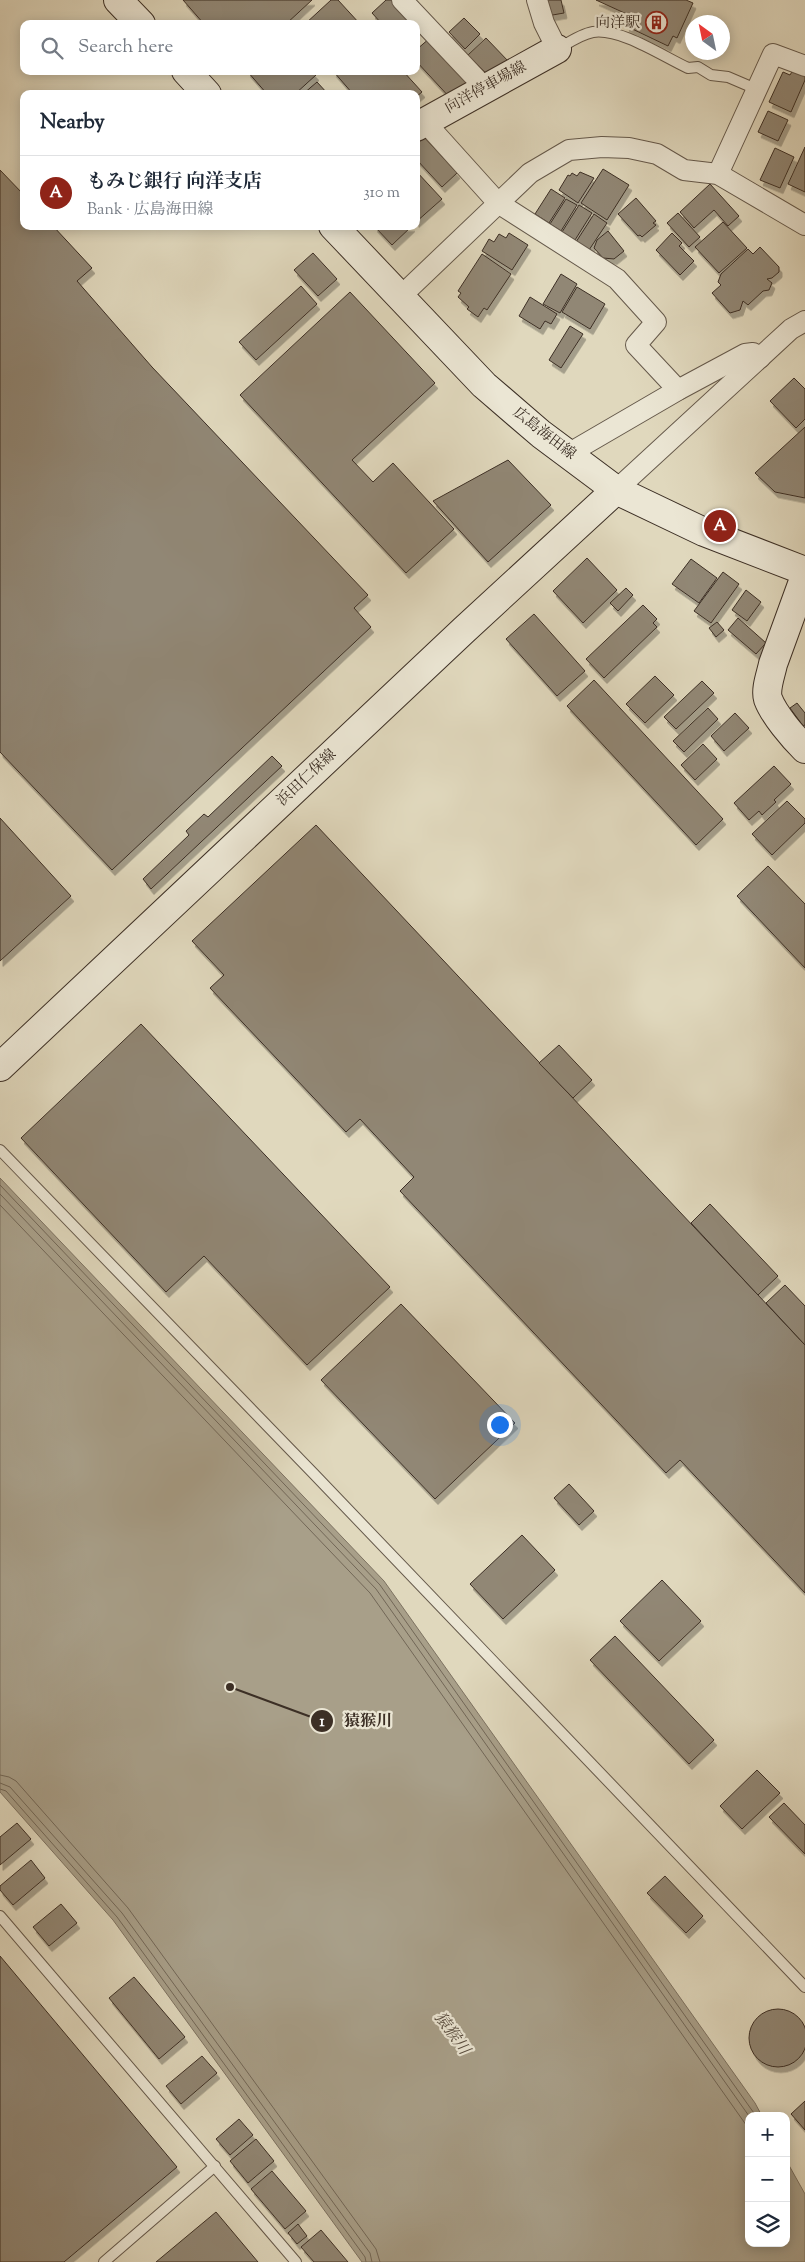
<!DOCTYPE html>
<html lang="en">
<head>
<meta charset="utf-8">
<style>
	:root { --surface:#fff; --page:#f6f6f7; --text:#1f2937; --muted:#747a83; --line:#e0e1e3; --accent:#8f2418 }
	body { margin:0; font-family:"Sorts Mill Goudy","Noto Serif JP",serif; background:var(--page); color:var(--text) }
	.controls { position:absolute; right:15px; bottom:15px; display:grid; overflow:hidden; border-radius:10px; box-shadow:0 2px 12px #0003 }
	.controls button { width:45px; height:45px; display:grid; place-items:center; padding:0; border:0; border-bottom:1px solid var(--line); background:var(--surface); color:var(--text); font:25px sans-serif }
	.compass { position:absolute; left:685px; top:15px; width:45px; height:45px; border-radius:50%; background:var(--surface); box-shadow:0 2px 12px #0003; rotate:327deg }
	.you { position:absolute; left:499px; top:1424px; width:18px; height:18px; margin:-12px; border:4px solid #fff; border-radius:50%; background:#1a73e8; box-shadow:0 0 0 8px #1a73e833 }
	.badge { display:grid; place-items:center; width:32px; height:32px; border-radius:50%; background:var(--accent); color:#fff; font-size:16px; font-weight:700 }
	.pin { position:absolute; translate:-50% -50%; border:2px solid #fff; box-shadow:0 1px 5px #0006 }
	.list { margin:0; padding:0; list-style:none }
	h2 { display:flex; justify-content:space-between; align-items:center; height:65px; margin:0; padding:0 20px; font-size:21px }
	h2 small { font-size:16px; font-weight:400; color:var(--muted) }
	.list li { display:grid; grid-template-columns:32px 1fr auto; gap:15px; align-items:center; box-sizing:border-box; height:75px; padding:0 20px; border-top:1px solid var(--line) }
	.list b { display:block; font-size:19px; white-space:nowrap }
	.list p { margin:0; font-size:16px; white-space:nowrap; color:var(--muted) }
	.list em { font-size:16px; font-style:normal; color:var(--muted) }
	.icon { flex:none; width:28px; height:28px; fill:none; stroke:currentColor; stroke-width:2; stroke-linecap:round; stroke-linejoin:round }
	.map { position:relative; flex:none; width:805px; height:2262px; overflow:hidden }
	.search { position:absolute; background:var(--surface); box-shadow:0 2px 12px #0003; left:20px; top:20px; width:400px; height:55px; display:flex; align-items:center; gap:12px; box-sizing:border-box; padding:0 18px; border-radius:10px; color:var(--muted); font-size:19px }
	.panel { position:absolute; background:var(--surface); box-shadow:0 2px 12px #0003; left:20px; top:90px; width:400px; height:140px; border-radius:10px }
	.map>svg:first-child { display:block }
</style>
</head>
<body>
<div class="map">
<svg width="805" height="2262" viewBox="0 0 805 2262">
	<defs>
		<filter id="shadow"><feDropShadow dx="3" dy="5.5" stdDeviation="0" flood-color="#0004"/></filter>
	</defs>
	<rect width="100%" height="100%" fill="#e0d8bd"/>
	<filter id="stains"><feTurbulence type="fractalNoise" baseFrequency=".004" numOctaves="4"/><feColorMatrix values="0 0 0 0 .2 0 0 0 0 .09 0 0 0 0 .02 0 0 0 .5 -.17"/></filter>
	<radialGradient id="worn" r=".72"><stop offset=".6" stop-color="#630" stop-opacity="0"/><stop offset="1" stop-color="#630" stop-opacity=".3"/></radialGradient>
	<polygon fill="#a89f89" stroke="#7d7261" points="0,1178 384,1581 755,2103 762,2116 749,2116 749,2243 786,2243 786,2160 805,2194 805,2262 362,2262 113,1920 0,1792"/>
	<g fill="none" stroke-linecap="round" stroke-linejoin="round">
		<g stroke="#726757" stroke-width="1">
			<polyline points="0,1185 380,1585 756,2116"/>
			<polyline points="0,1194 376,1589 749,2116"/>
			<polyline points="0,1205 370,1593 749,2129"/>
			<polyline points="0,1775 9,1777 16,1781 128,1908 376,2249 380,2262"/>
			<polyline points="0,1783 10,1787 122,1913 370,2253 372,2262"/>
			<polyline points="0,1789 6,1791 117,1917 365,2257 366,2262"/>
		</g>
	</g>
	<g fill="#918774" stroke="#3c2f25" filter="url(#shadow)">
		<polygon points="183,0 312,0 286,24 204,24"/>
		<polygon points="331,0 338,0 360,24 305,24"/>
		<polygon points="386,0 394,0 415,24 382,24 372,13"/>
		<polygon points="544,0 561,0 564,13 547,16"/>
		<polygon points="596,0 686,0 693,3 677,38 673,36 668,46 626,26 631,16"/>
		<polygon points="464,18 480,34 465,49 449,32"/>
		<polygon points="430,38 471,83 452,100 416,61 416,50"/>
		<polygon points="486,38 509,62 492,79 468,55"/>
		<polygon points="793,70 805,75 805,80 791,112 769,102 783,72 790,75"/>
		<polygon points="247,71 312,71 316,75 295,94 267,94"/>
		<polygon points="333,71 403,71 422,92 416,97 416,94 353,94"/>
		<polygon points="317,82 328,94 303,94"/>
		<polygon points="768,111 788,120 778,141 758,132"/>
		<polygon points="424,137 457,173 442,187 416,159 416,142"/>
		<polygon points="805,147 805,192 788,184"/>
		<polygon points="775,148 794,157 780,188 760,180"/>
		<polygon points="603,169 629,185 607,220 581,203"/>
		<polygon points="0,170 24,195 24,226 53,226 92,268 77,281 152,367 368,595 354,608 371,627 112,870 0,752"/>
		<polygon points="416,171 442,199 416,222"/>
		<polygon points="580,172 594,178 578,203 559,190 568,175 570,176 572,173 577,176"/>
		<polygon points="710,184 739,216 728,226 714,210 694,228 680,212"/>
		<polygon points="551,189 565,198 549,223 535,214"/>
		<polygon points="636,198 656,221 653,223 656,225 642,237 640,235 638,236 618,214"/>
		<polygon points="566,199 577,205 561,231 550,224"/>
		<polygon points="579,205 592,213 575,240 562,232"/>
		<polygon points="678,213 700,237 689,247 667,223"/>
		<polygon points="594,214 607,223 589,250 576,242"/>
		<polygon points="723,222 747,248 719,273 695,247"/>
		<polygon points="374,226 412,226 392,245"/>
		<polygon points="608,231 624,251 614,259 603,258 594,248 597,240"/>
		<polygon points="509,233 528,245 512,270 482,251 489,239 494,242 499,234 506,238"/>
		<polygon points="672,233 682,243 679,246 694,261 680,275 656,250"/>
		<polygon points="760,247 779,267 779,272 772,278 767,279 772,283 769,290 763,291 748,305 743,301 740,310 730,313 712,293 721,285 718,282 721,274 748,249 753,254"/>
		<polygon points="313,253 337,279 318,296 294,270"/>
		<polygon points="482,254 511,274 487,310 484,308 478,317 467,309 469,307 458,297 461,293 458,291"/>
		<polygon points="561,274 577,284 560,313 543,304"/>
		<polygon points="301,286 317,304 256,360 239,342"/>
		<polygon points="577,287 605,304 590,329 562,312"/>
		<polygon points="350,292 435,383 352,460 373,482 393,463 454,529 406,573 240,395"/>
		<polygon points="530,297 557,314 551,324 545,321 540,329 519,316"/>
		<polygon points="570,326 583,334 561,368 549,360"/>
		<polygon points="794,378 805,389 805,419 796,428 770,401"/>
		<polygon points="805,427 805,498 775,492 755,473"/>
		<polygon points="508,460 551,505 488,562 433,501"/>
		<polygon points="587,558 617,590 583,623 553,591"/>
		<polygon points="691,559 717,578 699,603 672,584"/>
		<polygon points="723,572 739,584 711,623 694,611"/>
		<polygon points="626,588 633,595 618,611 610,603"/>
		<polygon points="746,590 761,602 747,621 732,610"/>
		<polygon points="643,605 657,619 653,623 657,627 604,678 586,659"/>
		<polygon points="534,614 585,671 557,696 506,639"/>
		<polygon points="738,618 766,643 756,654 728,630"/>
		<polygon points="717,622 724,630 716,637 709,628"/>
		<polygon points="655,676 674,695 645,723 626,704"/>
		<polygon points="594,680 723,819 696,845 567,706"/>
		<polygon points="702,681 714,693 676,729 664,717"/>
		<polygon points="797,703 805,713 805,725 803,726 790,708"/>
		<polygon points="708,708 718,719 684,752 673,741"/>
		<polygon points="735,713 749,728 724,751 711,736"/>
		<polygon points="703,744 717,759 695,780 681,765"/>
		<polygon points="272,756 282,766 151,889 143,879 189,835 186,831 204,814 208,817"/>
		<polygon points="774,766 791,784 774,800 776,802 762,815 759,811 749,820 734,803"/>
		<polygon points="787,801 805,819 805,823 772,855 752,834"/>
		<polygon points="0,818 71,896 0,961"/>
		<polygon points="316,825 805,1345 805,1593 680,1460 666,1473 400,1191 414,1177 360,1119 346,1132 210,988 224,975 192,941"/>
		<polygon points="768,866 805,904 805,968 737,896"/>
		<polygon points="141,1024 390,1287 307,1365 204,1256 166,1292 21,1138"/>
		<polygon points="559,1045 592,1080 573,1098 539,1063"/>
		<polygon points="710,1204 778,1276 758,1295 691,1223"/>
		<polygon points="785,1285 805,1306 805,1345 766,1303"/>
		<polygon points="401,1304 515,1423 435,1499 321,1380"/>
		<polygon points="569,1484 594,1511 579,1525 554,1498"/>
		<polygon points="522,1535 555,1570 503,1619 470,1584"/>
		<polygon points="662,1580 701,1621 659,1661 620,1621"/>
		<polygon points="615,1636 714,1740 689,1764 590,1660"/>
		<polygon points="757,1770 780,1793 742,1829 720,1806"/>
		<polygon points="784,1803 805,1825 805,1854 769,1817"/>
		<polygon points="17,1823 31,1839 0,1865 0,1837"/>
		<polygon points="31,1860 45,1878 13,1905 0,1890 0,1886"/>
		<polygon points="665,1876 703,1916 686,1933 647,1893"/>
		<polygon points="61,1904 77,1923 49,1946 33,1927"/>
		<polygon points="0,1956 177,2167 64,2262 0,2262"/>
		<polygon points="134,1977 185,2037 159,2059 109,1998"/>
		<circle cx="778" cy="2038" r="29"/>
		<polygon points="202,2056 217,2073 181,2104 166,2086"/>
		<polygon points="805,2101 805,2130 791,2114"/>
		<polygon points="239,2119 253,2135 230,2155 216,2139"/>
		<polygon points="256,2139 274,2161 248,2183 230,2161"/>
		<polygon points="272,2171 306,2211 285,2229 251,2189"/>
		<polygon points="216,2212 258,2262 156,2262"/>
		<polygon points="298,2224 307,2236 297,2244 288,2233"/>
		<polygon points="321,2230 348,2262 314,2262 301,2247"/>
	</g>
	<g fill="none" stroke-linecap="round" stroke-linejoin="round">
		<defs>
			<g id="lane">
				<path d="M558 49C568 43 581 34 593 32 621 28 662 56 688 68L698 67 711 75 728 77 756 89"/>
				<polyline points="0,1150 313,1473 805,1987"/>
				<polyline points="0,1916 296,2262"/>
				<polyline points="104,2262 215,2166"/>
			</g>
			<g id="street">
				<polyline points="402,0 486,89"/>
				<polyline points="537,0 544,23 557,49"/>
				<polyline points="425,122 498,203 617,279 656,322 636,345 678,390"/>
				<polyline points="718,174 773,54 805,66"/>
				<polyline points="400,297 530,173 569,150 602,147 629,148 657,154 684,170 718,174 805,225"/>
				<polyline points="568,454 678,390 745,354 753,353 760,358"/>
				<polyline points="616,490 791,329 805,321"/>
			</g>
			<g id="secondary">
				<polyline points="118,0 141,24"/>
				<polyline points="186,71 207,94"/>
				<polyline points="416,127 557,49"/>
				<polyline points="333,226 484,385 541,434 616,490 704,532 805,571"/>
				<path d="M805 576 773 664C771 674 765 689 768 699 774 715 793 737 805 749"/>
				<polyline points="0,1067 464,630 616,490"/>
			</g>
		</defs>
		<use href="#lane" stroke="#65594b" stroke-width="12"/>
		<use href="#street" stroke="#65594b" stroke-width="22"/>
		<use href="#secondary" stroke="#3c2f25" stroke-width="30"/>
		<use href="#lane" stroke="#ebe6d4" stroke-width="10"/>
		<use href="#street" stroke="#ebe6d4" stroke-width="20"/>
		<use href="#secondary" stroke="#ebe6d4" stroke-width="28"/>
	</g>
	<defs>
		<symbol id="building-ring" viewBox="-11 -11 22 22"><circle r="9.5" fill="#ebe6d4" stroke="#8f2418" stroke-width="1.5"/><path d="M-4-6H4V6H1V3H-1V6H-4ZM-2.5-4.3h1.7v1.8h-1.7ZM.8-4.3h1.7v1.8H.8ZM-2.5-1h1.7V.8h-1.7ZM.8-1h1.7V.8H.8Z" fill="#8f2418"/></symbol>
	</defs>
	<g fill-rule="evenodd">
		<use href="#building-ring" x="644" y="10" width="25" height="25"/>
	</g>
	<g text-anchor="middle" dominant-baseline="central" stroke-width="4.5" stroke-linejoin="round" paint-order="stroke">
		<g font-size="15" fill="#3c2f25" stroke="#ebe6d4" text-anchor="end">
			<text x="640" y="23">向洋駅</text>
		</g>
		<g font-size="15" fill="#3c2f25" stroke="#ebe6d4">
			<text transform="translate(486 88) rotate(-29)">向洋停車場線</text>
			<text transform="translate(544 434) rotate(38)">広島海田線</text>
			<text transform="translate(307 778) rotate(-43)">浜田仁保線</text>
		</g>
		<g font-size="16" font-style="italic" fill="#574b3e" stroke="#ebe6d4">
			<text transform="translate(451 2034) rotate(54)">猿猴川</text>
		</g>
	</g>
	<path fill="none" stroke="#3c2f25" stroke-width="2" d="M230 1687L322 1721"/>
	<g fill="#3c2f25" stroke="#ebe6d4" stroke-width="2">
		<circle cx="230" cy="1687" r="5"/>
		<circle cx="322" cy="1721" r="12"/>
	</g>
	<g font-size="15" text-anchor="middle" font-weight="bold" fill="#fff">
		<text x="322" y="1726">1</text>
	</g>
	<g font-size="16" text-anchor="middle" font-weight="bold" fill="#3c2f25" stroke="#ebe6d4" stroke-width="4.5" stroke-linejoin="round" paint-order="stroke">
		<text x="368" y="1726">猿猴川</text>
	</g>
	<rect width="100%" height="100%" filter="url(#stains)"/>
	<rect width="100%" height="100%" fill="url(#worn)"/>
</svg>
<div class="controls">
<button>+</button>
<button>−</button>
<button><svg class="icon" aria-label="layers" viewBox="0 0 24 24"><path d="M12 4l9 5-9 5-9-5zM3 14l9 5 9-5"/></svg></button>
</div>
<svg class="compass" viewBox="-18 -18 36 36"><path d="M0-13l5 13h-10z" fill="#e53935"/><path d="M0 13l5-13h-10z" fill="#747a83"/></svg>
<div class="you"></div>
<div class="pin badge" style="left:720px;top:526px">A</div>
<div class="search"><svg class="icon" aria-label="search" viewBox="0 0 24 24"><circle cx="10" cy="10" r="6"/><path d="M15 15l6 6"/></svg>Search here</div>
<section class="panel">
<h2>Nearby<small></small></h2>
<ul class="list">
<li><span class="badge">A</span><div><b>もみじ銀行 向洋支店</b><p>Bank · 広島海田線</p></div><em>310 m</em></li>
</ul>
</section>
</div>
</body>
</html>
